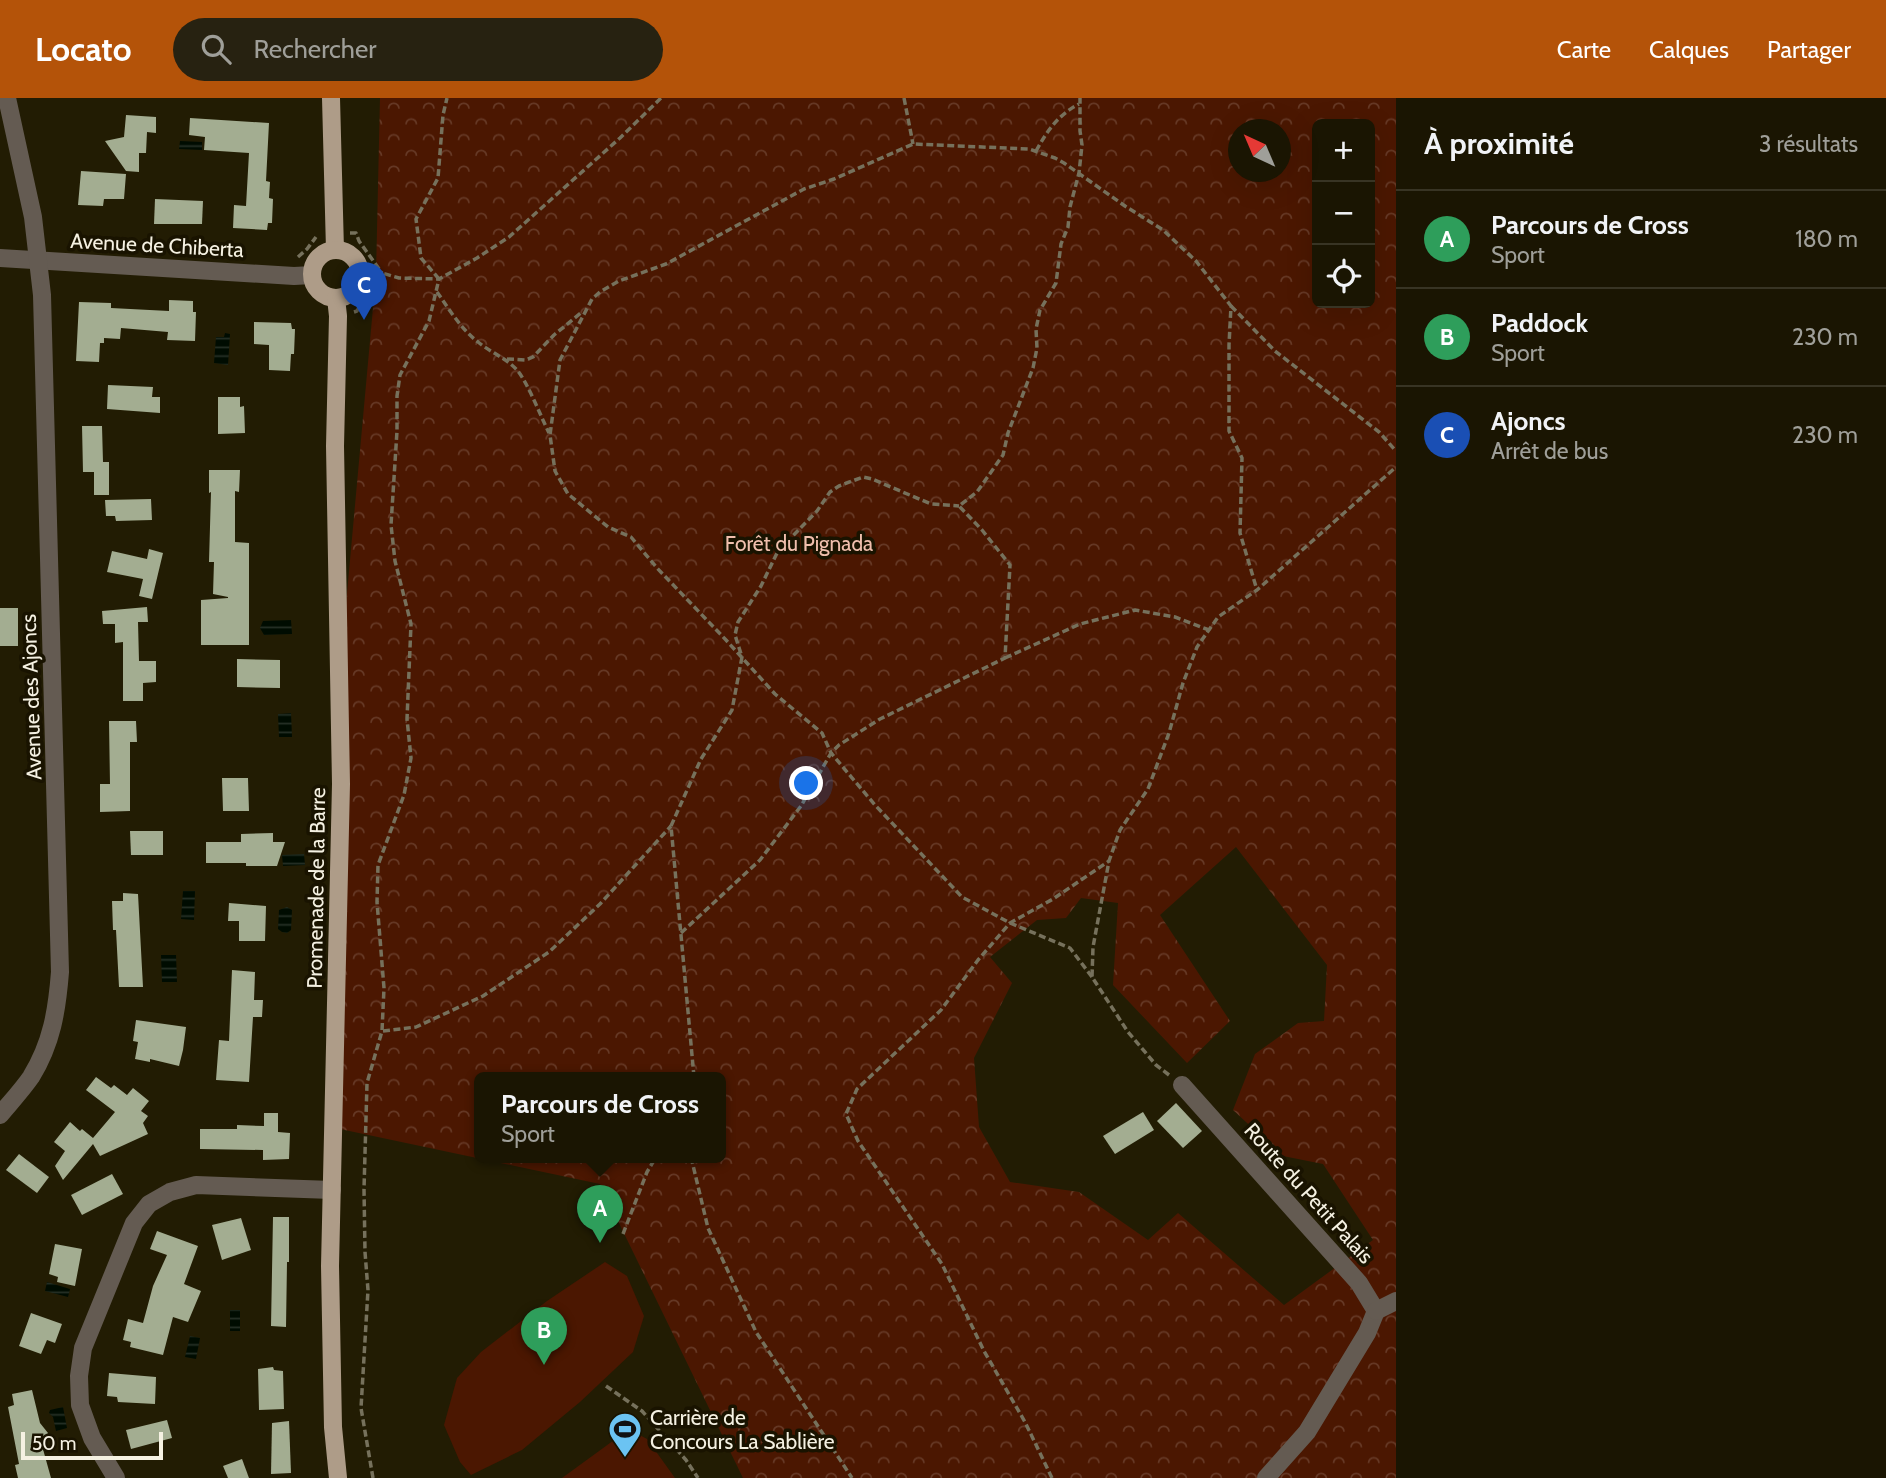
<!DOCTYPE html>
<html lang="fr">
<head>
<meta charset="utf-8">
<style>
	:root { --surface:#1a1502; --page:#272211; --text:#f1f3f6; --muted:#9f9f99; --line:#383424; --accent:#b45309 }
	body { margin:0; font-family:Cabin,sans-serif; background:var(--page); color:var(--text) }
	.controls { position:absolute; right:21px; top:21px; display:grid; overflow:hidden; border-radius:10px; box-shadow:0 7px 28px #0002 }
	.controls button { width:63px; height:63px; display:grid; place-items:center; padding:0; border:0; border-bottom:2px solid var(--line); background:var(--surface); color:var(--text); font:35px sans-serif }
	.compass { position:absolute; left:1228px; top:21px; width:63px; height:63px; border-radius:50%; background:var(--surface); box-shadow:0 7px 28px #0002; rotate:316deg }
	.scale { position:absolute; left:21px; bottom:18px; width:142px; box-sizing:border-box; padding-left:7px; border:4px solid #f5f1e2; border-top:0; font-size:19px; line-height:24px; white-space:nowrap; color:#f5f1e2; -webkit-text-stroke:5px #191300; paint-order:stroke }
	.you { position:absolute; left:807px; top:686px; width:24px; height:24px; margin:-18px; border:5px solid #fff; border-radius:50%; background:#1a73e8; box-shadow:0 0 0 10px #1a73e833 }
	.badge { display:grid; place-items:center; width:46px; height:46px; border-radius:50%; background:var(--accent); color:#fff; font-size:23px; font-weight:700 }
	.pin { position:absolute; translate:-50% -58px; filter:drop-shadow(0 2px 4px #0008) }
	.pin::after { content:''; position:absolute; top:37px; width:24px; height:21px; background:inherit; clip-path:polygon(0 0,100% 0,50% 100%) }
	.popup { position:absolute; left:474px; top:974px; width:252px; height:91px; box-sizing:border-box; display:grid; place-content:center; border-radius:10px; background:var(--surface); filter:drop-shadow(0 2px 5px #0005); font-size:23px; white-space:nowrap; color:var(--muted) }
	.popup b { font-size:26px; color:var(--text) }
	.popup::after { content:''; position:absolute; left:50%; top:100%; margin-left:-14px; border:14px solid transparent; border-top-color:var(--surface) }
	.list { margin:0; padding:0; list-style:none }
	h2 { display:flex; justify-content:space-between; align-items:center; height:91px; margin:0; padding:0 28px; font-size:30px }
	h2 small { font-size:23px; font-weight:400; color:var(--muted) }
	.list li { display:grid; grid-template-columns:46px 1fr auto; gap:21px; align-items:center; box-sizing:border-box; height:98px; padding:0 28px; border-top:2px solid var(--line) }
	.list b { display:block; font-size:26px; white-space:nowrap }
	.list p { margin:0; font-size:23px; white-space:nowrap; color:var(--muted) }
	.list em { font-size:23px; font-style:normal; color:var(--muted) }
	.icon { flex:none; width:38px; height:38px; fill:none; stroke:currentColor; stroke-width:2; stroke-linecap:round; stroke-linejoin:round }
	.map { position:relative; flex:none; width:1396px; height:1380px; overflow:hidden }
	header { display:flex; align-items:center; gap:42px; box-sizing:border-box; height:98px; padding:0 35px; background:var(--accent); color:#fff }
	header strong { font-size:33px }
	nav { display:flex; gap:38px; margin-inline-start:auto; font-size:24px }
	.search { width:490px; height:63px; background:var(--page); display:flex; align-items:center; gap:18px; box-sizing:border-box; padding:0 24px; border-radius:38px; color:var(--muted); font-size:26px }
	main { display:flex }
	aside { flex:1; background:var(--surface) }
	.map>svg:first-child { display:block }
</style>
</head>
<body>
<header>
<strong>Locato</strong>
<div class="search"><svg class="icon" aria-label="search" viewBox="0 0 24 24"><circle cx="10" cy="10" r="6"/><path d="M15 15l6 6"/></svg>Rechercher</div>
<nav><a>Carte</a><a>Calques</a><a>Partager</a></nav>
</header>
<main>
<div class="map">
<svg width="1396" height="1380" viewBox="0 0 1396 1380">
	<defs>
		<pattern id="forest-crowns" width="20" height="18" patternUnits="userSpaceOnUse" patternTransform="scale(1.75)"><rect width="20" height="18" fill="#4b1701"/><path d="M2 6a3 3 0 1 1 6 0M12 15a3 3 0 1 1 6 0" fill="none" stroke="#663926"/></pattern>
		<pattern id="water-rules" width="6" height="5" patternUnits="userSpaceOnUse" patternTransform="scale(1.75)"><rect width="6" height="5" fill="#000c01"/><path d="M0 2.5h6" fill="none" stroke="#263026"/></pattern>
	</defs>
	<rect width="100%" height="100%" fill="#221c03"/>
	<path fill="url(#forest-crowns)" fill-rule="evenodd" d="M380 0H1396V1380H743L600 1086 340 1031 336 616 376 177ZM1317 26H1370V205H1317ZM1238 32H1280V74H1238ZM1236 749 1327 867 1324 923 1298 925 1255 956 1233 1012 1283 1058 1323 1066 1373 1142 1284 1207 1178 1115 1148 1142 1079 1094 1010 1084 979 1029 974 960 1012 885 990 859 1037 822 1066 820 1081 800 1118 805 1113 887 1187 965 1230 923 1160 817ZM479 979H721V1059H479Z"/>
	<g fill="#4b1701">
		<polygon points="605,1164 627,1178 644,1218 633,1254 580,1304 522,1352 471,1377 460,1364 444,1327 457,1280 481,1254 547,1203"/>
		<polygon points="634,1334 647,1341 675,1380 562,1380 621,1337"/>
	</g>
	<g fill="url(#water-rules)">
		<polygon points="180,43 202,44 202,52 179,51"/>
		<polygon points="225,235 230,236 228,267 214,265 216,239 224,239"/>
		<polygon points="291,522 292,536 264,537 260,530 263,523"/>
		<polygon points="291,615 292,639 279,639 278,616"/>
		<polygon points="304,756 305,767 283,768 282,757"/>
		<polygon points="183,793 195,793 194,822 181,821"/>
		<polygon points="287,809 292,812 291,832 287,835 282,834 278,831 279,812"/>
		<polygon points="161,857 176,857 177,884 162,884"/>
		<polygon points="47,1184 70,1191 68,1199 45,1193"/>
		<rect x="230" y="1212" width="10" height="21"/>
		<polygon points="190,1238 200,1240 196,1261 185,1259"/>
		<polygon points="63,1309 67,1330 56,1333 53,1319 49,1315 50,1312"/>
	</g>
	<g fill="#a3ad91">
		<polygon points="126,17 156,19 156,35 147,34 146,55 139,55 139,74 126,73 105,43 124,39"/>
		<polygon points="190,20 269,25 266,83 270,84 269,100 273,101 272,125 268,125 267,132 233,130 234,107 246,108 249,55 204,52 205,39 189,37"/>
		<polygon points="81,73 126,76 124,101 104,101 103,108 78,107"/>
		<polygon points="155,101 203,103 202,126 154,126"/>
		<polygon points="169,202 193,203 193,214 196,214 195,243 167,242 168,234 121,230 120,241 104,240 104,245 100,245 99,264 76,263 79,204 111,205 111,210 169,213"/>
		<polygon points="254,224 291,225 292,231 295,231 294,256 291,256 290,273 269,272 269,247 254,246"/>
		<polygon points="108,287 153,289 152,299 160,299 160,315 107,311"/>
		<polygon points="218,299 240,299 240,309 244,308 245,335 218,336"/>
		<polygon points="82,328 102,328 103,364 109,364 109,397 94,397 94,374 83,374"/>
		<polygon points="209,372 240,372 239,394 235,393 235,444 249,445 249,547 201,547 201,502 228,500 228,499 213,496 214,464 209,464 211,394 209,395"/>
		<polygon points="151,401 152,422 116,423 115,418 106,418 105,402"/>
		<polygon points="149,451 163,455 152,501 139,498 143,481 107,474 112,453 147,461"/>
		<polygon points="147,509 148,524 138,524 139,563 156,563 156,584 143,585 143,603 123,603 123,544 115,545 115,526 103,526 102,513"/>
		<rect x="0" y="510" width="18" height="38"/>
		<polygon points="237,561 280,562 280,590 237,589"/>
		<polygon points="109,623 136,623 137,644 130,644 130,713 100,714 100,686 110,686"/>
		<polygon points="222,680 248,680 249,713 223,713"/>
		<polygon points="130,733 163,733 163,757 131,757"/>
		<polygon points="273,735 273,744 285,744 277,768 246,768 246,765 206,765 206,744 241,744 241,736"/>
		<polygon points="123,795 138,796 143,889 119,889 116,832 113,832 112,803 123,803"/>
		<polygon points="229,805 266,808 265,843 239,843 239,823 228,823"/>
		<polygon points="232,872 255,874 254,902 263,902 262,919 253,919 249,984 216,982 219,942 229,943"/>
		<polygon points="136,922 186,929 183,952 179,968 150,961 150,964 135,961 138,944 133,943"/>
		<polygon points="96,979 111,990 114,987 127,997 133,990 149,1003 141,1013 148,1018 143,1025 148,1036 100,1058 93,1046 63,1082 55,1068 65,1053 54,1044 70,1024 80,1033 82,1031 93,1040 115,1014 86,992"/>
		<polygon points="1176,1005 1202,1033 1183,1050 1157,1023"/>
		<polygon points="1143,1014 1154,1032 1115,1056 1103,1038"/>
		<polygon points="264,1015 278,1015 278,1034 290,1035 289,1061 263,1062 263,1052 200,1051 200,1031 237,1031 237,1027 264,1028"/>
		<polygon points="19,1056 49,1079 37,1095 6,1072"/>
		<polygon points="112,1076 123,1096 82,1117 71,1097"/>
		<polygon points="273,1119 289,1119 289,1164 287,1164 286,1229 271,1228"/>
		<polygon points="241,1120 251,1152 222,1162 212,1127"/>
		<polygon points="157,1133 198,1148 184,1186 201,1193 188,1224 173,1219 163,1257 130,1249 131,1244 123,1242 128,1221 143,1225 153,1188 167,1157 150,1151"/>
		<polygon points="55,1146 82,1151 75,1188 57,1184 58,1179 49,1176"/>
		<polygon points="31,1215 62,1226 55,1245 47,1242 41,1256 19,1248"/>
		<polygon points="273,1269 274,1272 283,1273 284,1311 259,1312 258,1271"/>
		<polygon points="109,1275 156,1279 155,1306 118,1304 117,1299 107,1298"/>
		<polygon points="32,1292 40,1325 48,1335 41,1344 51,1380 18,1380 15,1367 19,1366 8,1309 14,1307 12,1296"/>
		<polygon points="167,1322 172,1340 131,1351 126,1332"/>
		<polygon points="289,1323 291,1375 271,1376 272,1325"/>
		<polygon points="242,1361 249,1380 228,1380 223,1368"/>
	</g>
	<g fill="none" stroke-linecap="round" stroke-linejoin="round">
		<g stroke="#76715c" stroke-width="3.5" stroke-dasharray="7 3.5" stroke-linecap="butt">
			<polyline points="904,0 913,46"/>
			<path d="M1036 53C1047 33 1058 17 1079 6"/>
			<polyline points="350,135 356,135 359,143 382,175"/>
			<polyline points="298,159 307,151 316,139"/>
			<polyline points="439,181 421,160 416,121 438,80 443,17 447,0"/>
			<path d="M437 194C449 211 461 231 478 244 490 254 506 260 517 272 528 285 541 319 549 335"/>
			<polyline points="1231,208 1275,253 1379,334 1396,353"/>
			<polyline points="354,214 357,213 376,177 382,175 399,180 439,181 477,160 509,139 620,40 661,0"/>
			<polyline points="507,261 526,262 533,259 554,237 582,214"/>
			<polyline points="1005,560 1080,526 1135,512 1175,519 1209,532"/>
			<polyline points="681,835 760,762 801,708 831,655 839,647 880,621 1005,560 1010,467 982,432 959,408 977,394 1003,357 1008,335 1033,270 1037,250 1036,231 1040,212 1056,185 1061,146 1068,129 1070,109 1079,75 1082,47 1080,33 1080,0"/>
			<polyline points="1092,879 1070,850 1010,825 962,799 875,707 831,655 822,635 775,596 726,542 657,470 631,439 608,429 568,396 555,373 550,337 560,262 592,201 600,194 619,183 666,166 804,91 834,81 913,46 1029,51 1055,60 1064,65 1125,108 1163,132 1196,163 1231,208 1229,247 1229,333 1242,360 1240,435 1257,492"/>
			<polyline points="383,933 416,929 483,898 549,854 600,806 671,728"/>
			<polyline points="1169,977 1156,967 1128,934 1092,879 1093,849 1109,763 1120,732 1148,691 1169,635 1183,585 1197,549 1218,519 1257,492 1396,369"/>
			<polyline points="694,979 671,728 701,661 732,612 742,559 735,537 738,524 761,488 778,453 817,413 830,394 839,388 863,379 872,381 931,406 959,408"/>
			<polyline points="691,1059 708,1130 756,1234 852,1380"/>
			<polyline points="623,1136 647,1074 656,1059"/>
			<polyline points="606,1288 642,1313 686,1362 698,1380"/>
			<polyline points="373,1380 361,1310 368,1192 365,1154 364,1091 367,985 382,933 384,890 377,804 378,767 404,697 411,660 407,621 411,526 395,463 391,427 397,333 397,298 400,277 429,223 439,181"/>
			<polyline points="1052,1380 1025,1324 984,1253 942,1166 858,1043 846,1016 857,991 941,912 978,862 1010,825 1053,801 1109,763"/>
		</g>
		<g stroke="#645b52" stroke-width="18">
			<polyline points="0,160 294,178 312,177"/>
			<polyline points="1182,987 1359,1185 1376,1213 1367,1235 1307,1334 1266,1380"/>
			<path d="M0 1017C10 1005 22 992 31 979 52 945 57 912 60 874L42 197 33 119 7 0"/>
			<polyline points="1376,1213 1396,1203"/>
			<polyline points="116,1380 92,1340 80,1307 79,1278 83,1250 134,1125 149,1106 170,1094 196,1087 332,1092"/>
		</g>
		<g stroke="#ae9c88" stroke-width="18">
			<polyline points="331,0 335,152"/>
			<circle cx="336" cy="176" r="24"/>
			<polyline points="336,200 338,218 335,348 341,686 330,1168 333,1329 338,1380"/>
		</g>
	</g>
	<defs>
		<symbol id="stadium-pin" viewBox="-11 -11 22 30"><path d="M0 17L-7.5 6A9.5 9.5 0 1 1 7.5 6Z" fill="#6bc3f2" stroke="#191300"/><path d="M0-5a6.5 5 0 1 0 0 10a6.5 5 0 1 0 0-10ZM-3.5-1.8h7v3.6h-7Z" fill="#111"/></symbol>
	</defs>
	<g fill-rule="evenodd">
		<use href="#stadium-pin" x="606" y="1312" width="38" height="52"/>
	</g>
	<g text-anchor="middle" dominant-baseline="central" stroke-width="7" stroke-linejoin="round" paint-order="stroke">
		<g font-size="21" fill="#f5f1e2" stroke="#191300">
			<text transform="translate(157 147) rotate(3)">Avenue de Chiberta</text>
			<text transform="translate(31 599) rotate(-92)">Avenue des Ajoncs</text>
			<text transform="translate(316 790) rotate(-89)">Promenade de la Barre</text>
			<text transform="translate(1309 1095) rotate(48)">Route du Petit Palais</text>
		</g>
		<g font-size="21" fill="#f0bfad" stroke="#191300">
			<text x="799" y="445">Forêt du Pignada</text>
		</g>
		<g font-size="21" fill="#f5f1e2" stroke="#191300" text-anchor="start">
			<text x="650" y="1319">Carrière de<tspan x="650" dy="24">Concours La Sablière</tspan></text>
		</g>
	</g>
</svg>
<div class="controls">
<button>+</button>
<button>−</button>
<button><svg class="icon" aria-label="locate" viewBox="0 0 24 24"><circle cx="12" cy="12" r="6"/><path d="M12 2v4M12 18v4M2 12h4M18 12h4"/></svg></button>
</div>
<svg class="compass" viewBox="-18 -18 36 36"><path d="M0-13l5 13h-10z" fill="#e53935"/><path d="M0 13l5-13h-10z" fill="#9f9f99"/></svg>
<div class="scale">50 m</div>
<div class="you"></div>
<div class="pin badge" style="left:600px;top:1145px;background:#2e9e5b">A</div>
<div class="popup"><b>Parcours de Cross</b>Sport</div>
<div class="pin badge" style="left:544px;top:1267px;background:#2e9e5b">B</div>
<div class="pin badge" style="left:364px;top:222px;background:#1a4fb4">C</div>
</div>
<aside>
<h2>À proximité<small>3 résultats</small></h2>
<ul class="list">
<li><span class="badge" style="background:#2e9e5b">A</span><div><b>Parcours de Cross</b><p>Sport</p></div><em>180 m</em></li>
<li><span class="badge" style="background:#2e9e5b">B</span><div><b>Paddock</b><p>Sport</p></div><em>230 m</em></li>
<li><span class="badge" style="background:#1a4fb4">C</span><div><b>Ajoncs</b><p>Arrêt de bus</p></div><em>230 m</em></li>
</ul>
</aside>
</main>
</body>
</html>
